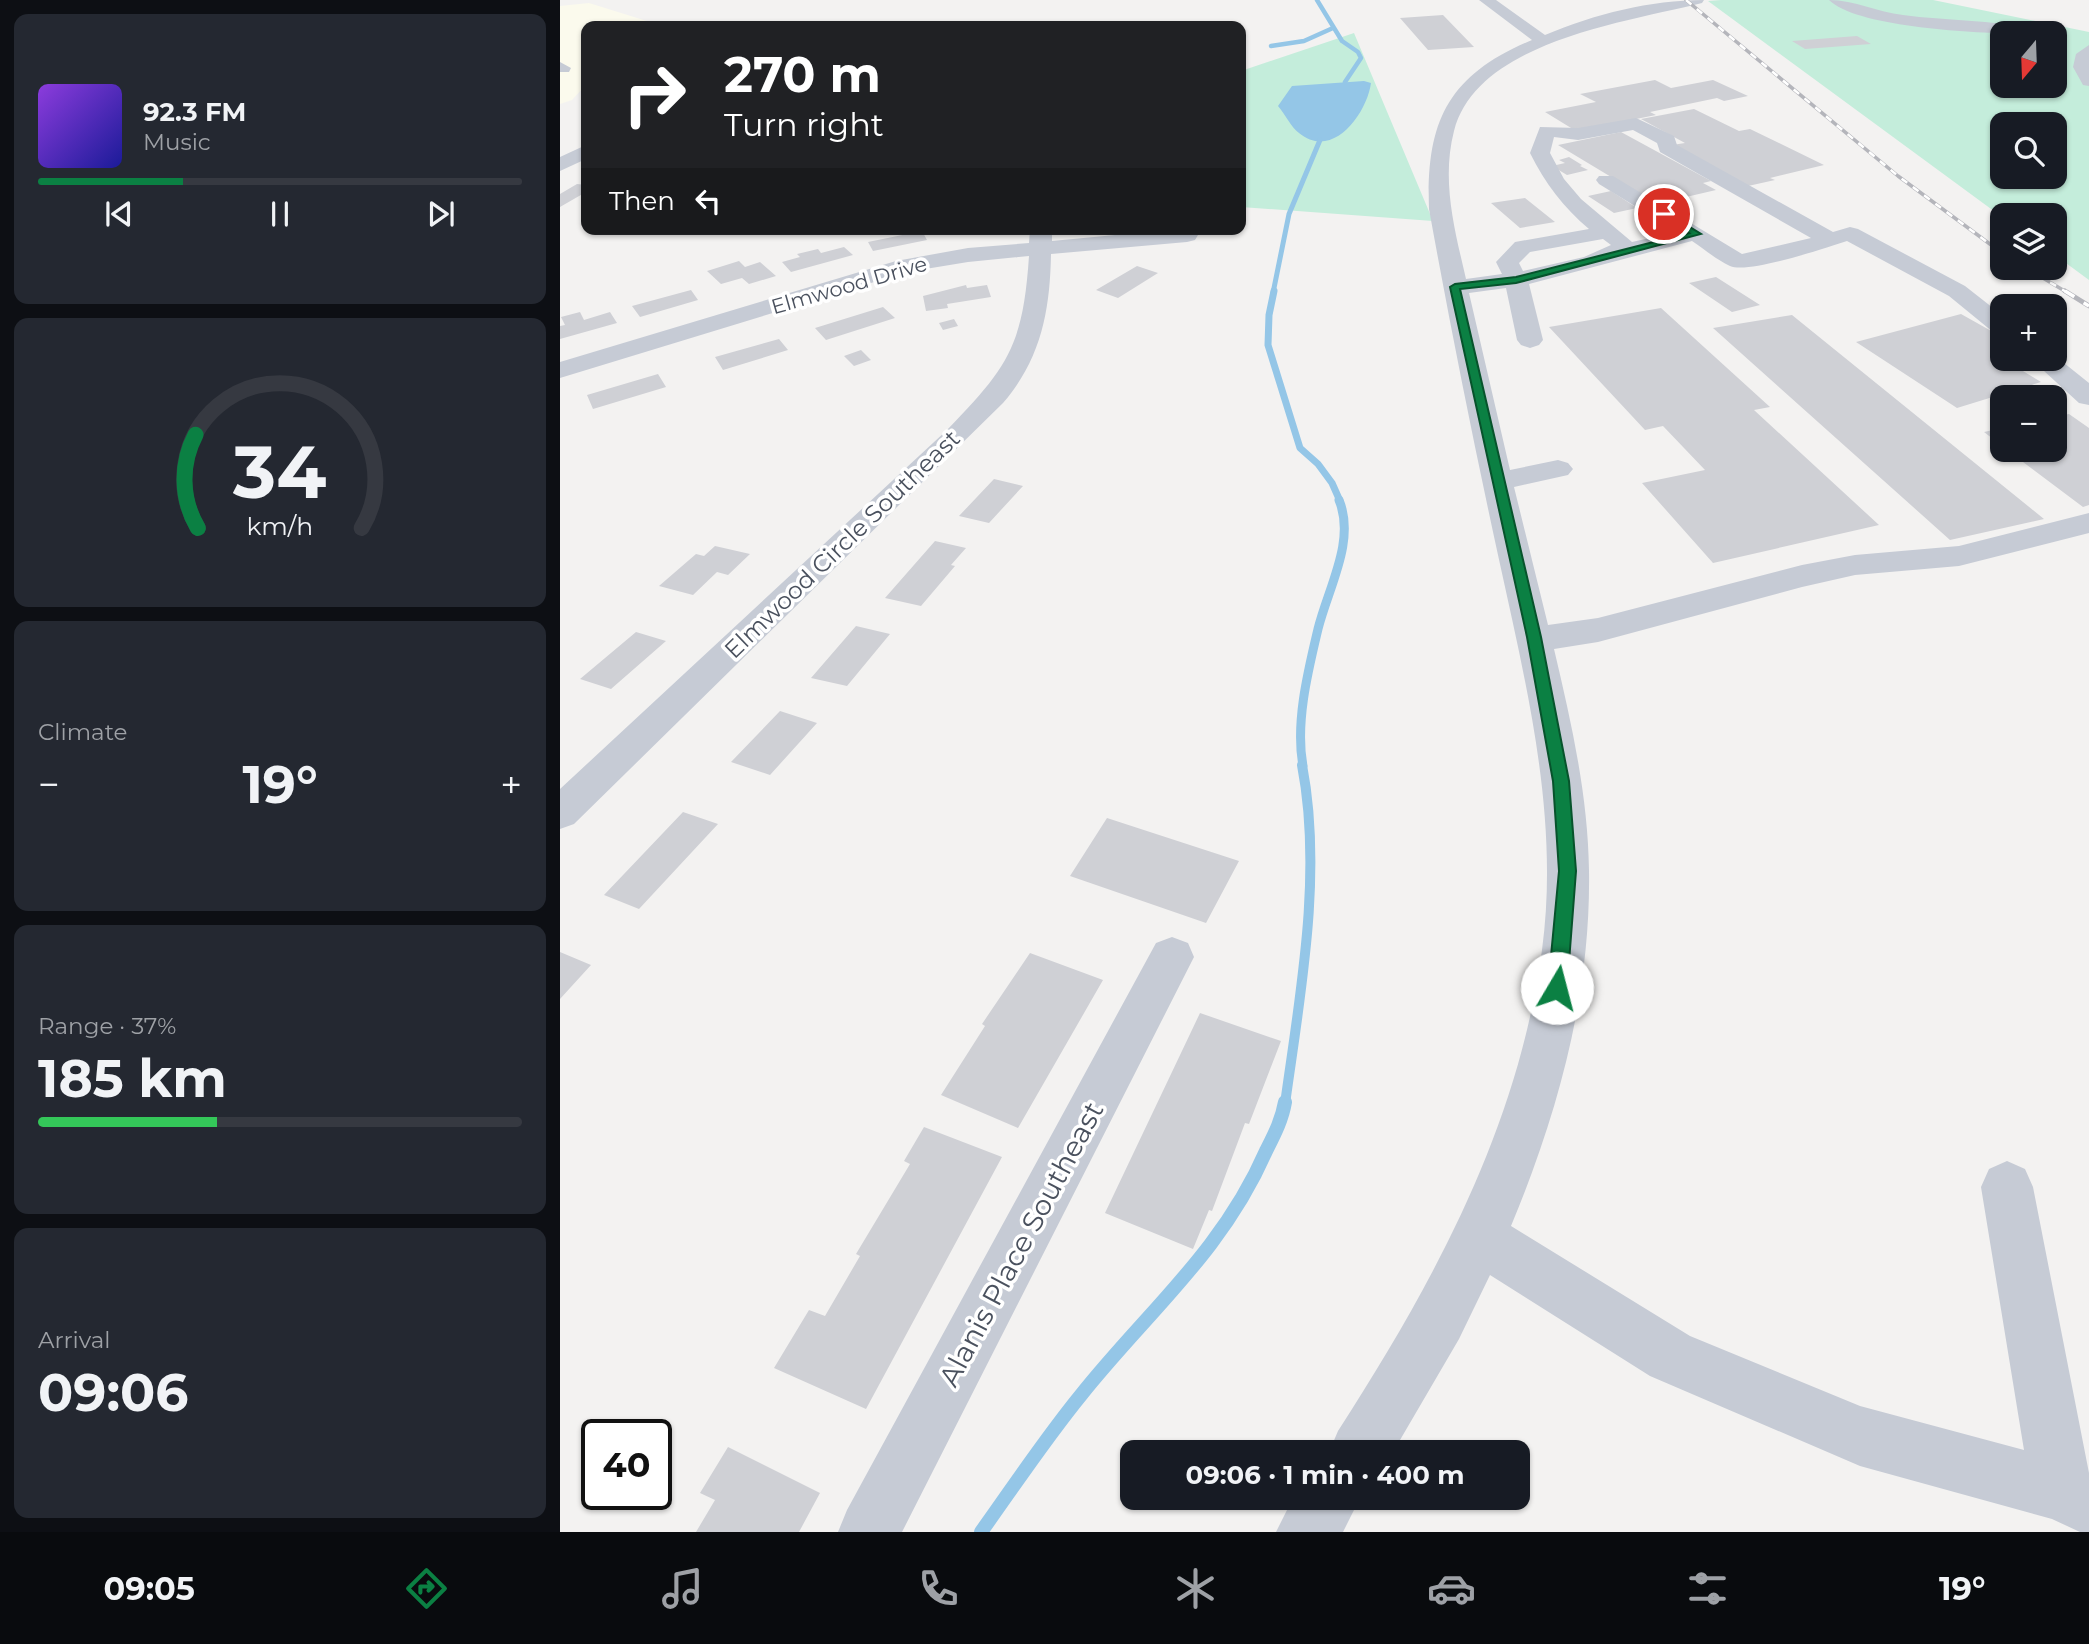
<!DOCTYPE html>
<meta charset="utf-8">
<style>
:root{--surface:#171b24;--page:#242831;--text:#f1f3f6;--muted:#9ea1a6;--line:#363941;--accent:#0b8043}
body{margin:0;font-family:Montserrat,sans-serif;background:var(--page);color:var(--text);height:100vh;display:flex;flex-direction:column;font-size:26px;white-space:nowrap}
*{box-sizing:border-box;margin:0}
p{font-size:23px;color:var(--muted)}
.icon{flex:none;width:38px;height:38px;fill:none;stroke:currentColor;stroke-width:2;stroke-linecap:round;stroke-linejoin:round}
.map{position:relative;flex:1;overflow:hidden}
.side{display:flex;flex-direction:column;gap:14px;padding:14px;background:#0d0f14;width:560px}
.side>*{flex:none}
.guide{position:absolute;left:21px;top:21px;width:665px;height:214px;border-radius:14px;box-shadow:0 2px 5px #0004;background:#202124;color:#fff;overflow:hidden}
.needle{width:46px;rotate:199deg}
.fabs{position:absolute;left:1430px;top:21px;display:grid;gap:14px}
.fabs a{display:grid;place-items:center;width:77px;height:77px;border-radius:14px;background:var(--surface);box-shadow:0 2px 5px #0004;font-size:35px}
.speed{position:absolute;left:21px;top:1419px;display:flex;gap:14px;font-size:35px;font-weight:700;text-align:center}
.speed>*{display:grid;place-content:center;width:91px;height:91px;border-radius:50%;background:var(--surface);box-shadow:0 2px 5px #0004;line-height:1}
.speed .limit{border:4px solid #111;border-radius:10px;background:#fff;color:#111}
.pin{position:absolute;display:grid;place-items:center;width:60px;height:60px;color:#fff;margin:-30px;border:4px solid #fff;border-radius:50%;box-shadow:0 2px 7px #0007}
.me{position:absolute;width:77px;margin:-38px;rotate:8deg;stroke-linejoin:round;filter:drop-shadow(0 0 5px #0008)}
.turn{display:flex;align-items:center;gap:24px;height:147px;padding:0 28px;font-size:32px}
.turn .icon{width:91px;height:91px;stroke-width:2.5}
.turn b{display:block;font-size:49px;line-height:60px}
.then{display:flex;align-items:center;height:66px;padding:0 28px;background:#0003;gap:14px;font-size:26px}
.big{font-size:52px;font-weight:700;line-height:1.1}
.side .widget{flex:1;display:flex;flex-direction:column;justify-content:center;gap:10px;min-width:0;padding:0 24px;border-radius:14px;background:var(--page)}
.side .dial{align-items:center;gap:0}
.dial svg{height:182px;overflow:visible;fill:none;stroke:var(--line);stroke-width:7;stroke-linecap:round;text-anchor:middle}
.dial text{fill:var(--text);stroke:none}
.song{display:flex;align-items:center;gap:21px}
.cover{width:84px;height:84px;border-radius:10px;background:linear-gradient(135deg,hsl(270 70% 55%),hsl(240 70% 35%))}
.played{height:7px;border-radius:4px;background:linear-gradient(90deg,var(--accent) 30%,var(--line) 30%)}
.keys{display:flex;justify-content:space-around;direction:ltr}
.heat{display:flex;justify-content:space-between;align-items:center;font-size:38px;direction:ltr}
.charge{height:10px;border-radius:5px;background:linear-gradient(90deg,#34c759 37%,var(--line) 0)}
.trip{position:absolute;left:560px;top:1440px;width:410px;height:70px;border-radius:14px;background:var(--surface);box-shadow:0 2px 5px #0004;font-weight:700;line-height:70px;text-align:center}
.tabs{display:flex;height:112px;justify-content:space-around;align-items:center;background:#090b0e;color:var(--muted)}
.tabs .icon{width:49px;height:49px}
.tabs .on{color:var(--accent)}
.tabs b{font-size:32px;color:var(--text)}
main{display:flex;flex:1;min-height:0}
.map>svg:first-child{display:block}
.commercial{fill:#fbfaed}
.green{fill:#c4eddb;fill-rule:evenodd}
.water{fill:#94c6e7}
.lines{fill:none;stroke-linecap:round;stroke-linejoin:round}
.stream-far5{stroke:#94c6e7;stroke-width:4.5}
.stream-far4{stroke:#94c6e7;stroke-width:5}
.stream-far3{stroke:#94c6e7;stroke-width:7}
.stream-far2{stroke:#94c6e7;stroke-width:9}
.stream-far1{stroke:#94c6e7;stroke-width:10}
.stream{stroke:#94c6e7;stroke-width:14}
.building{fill:#cfd0d5}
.minor{fill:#c6cbd5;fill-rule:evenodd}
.rail-far1-casing{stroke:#b4b5bb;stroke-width:3.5}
.rail-casing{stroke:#b4b5bb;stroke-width:5}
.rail-far1{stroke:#fff;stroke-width:2.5;stroke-dasharray:7;stroke-linecap:butt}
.rail{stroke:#fff;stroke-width:3.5;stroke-dasharray:11;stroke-linecap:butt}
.route{fill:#0b8043;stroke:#07532c;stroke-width:2}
.labels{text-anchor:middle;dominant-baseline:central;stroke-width:7;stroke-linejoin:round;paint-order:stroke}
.far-street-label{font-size:21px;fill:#4a515e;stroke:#fff}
.street-label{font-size:24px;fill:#4a515e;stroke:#fff}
.near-street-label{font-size:28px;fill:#4a515e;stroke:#fff}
</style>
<main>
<section class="side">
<div class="widget">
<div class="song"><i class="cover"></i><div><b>92.3 FM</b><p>Music</p></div></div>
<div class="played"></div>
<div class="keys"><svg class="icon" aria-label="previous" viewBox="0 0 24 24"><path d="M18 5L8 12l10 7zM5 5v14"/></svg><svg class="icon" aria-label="pause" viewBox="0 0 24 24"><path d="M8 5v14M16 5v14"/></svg><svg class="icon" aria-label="next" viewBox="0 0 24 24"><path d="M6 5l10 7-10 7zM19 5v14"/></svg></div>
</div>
<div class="widget dial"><svg viewBox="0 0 100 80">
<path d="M14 69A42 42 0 1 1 86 69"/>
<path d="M14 69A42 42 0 0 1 13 28" stroke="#0b8043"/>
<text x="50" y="56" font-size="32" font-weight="700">34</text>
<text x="50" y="72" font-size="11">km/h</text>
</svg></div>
<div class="widget"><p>Climate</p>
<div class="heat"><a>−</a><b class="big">19°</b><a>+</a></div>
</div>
<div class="widget"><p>Range · 37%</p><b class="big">185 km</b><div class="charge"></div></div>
<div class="widget"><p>Arrival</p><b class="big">09:06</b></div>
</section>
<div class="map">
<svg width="1529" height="1532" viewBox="0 0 1529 1532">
<rect width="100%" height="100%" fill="#f3f2f1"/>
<path class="commercial" d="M 29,3 L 90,22 L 86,26 L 26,26 L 26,85 L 12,100 L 0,104 L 0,6 Z"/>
<path class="green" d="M 1161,0 L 1373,0 L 1529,32 L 1529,280 L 1495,255 L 1494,215 L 1442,217 L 1148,1 ZM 1442,33 L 1494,33 L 1494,86 L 1442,86 ZM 1442,124 L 1494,124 L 1494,177 L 1442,177 Z
M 794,33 L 873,221 L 681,207 L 681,71 Z"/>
<path class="water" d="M 804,81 L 811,83 C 807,113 773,161 739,133 C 731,127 725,114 718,106 L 732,86 Z"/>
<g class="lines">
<path class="stream-far5" d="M 757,0 L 782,41 L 798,52 L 801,58 L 785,82
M 711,46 L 744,41 L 773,28"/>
<path class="stream-far4" d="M 713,293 L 729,214 L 760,140"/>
<path class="stream-far3" d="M 714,291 L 709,315 L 708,345 L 740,448 L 758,464 L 772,483 L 780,501"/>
<path class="stream-far2" d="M 743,766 C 735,723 748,671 758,629 C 768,588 796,541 779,500"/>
<path class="stream-far1" d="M 725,1104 C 740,995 763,874 742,765"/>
<path class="stream" d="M 421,1532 C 454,1486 485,1439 521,1395 C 587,1312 662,1252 706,1151 C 714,1135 722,1120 725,1102"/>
</g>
<path class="building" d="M 883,15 L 914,47 L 868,50 L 840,18 Z
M 1297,36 L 1311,44 L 1245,49 L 1232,41 Z
M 1095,80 L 1111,88 L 1153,80 L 1188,96 L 1164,101 L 1157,98 L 1090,112 L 1096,115 L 1016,131 L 985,112 L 1036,102 L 1020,94 Z
M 1134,109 L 1179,131 L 1190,129 L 1264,165 L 1210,178 L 1215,180 L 1188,186 L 1112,145 L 1125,143 L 1081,119 Z
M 1061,132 L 1151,181 L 1143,183 L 1156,190 L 1096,204 L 998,145 Z
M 1009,157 L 1022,165 L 1020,166 L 1028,170 L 1007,175 L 992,166 L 1005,163 L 999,160 Z
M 17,184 L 26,185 L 26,192 L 0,207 L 0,194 Z
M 1051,191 L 1077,208 L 1054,213 L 1028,196 Z
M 965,198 L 995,222 L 960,228 L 931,203 Z
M 390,229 L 431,229 L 431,231 L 390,235 Z
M 362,231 L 367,240 L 313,251 L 308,242 Z
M 284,247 L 293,255 L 231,272 L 222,262 L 240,257 L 237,254 L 258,249 L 261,253 Z
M 179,261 L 185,267 L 200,262 L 216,276 L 189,284 L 182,278 L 161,284 L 147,271 Z
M 577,266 L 598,273 L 558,298 L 536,290 Z
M 1156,277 L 1200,305 L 1172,312 L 1129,283 Z
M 406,285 L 407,288 L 427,285 L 431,297 L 387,304 L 388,308 L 366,311 L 363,296 Z
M 131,290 L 138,300 L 80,317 L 72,306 Z
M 323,307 L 335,318 L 266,340 L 255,328 Z
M 1101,308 L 1210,407 L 1194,410 L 1319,525 L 1153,563 L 1082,483 L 1145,470 L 1103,426 L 1085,430 L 989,327 Z
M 20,312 L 24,320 L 50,312 L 57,323 L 0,339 L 0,326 L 5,325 L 1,317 Z
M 1401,314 L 1442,337 L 1442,352 L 1435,354 L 1481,382 L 1397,408 L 1296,342 Z
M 1232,315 L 1484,519 L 1390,540 L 1153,328 Z
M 394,319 L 398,326 L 383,330 L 379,323 Z
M 219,339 L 228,350 L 163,370 L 155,357 Z
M 301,350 L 311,360 L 294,366 L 284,356 Z
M 98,374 L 106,387 L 33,409 L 27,395 Z
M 1509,414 L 1529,428 L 1529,505 L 1523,507 L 1447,450 L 1494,450 L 1494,417 Z
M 1442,428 L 1442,446 L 1424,432 Z
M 434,479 L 463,486 L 429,523 L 399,516 Z
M 375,541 L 406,548 L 391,565 L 395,566 L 361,606 L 325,598 Z
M 155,546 L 190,554 L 168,575 L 157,572 L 133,595 L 99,586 L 136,554 L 144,556 Z
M 296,626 L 330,634 L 287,686 L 251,678 Z
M 76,632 L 106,641 L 51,689 L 20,679 Z
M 220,711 L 257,723 L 210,775 L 171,762 Z
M 123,812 L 158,824 L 79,909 L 44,895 Z
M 547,818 L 679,861 L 646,923 L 510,876 Z
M 0,952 L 31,965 L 0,999 Z
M 470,953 L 543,980 L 458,1128 L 381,1095 L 425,1026 L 422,1024 Z
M 640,1013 L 721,1041 L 689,1124 L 685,1123 L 652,1211 L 649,1210 L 633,1249 L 545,1213 Z
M 364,1127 L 442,1157 L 306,1409 L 214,1368 L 249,1310 L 265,1316 L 300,1256 L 296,1254 L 350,1164 L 344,1161 Z
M 168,1447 L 260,1493 L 239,1532 L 136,1532 L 155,1500 L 140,1493 Z"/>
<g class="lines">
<path class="minor" d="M 919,0 L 936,0 L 985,35 C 1035,14 1090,0 1144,0 L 1142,3 C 1067,22 917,41 894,131 C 881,181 895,231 906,279 L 942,274 L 936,262 L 955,242 L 1029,229 C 1003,207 985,183 970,153 L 980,127 L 1018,128 L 1076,118 L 1114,136 L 1117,145 L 1273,232 L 1290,227 L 1298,229 L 1405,286 L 1442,315 L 1442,334 L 1433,332 L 1389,296 L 1287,241 C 1265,248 1189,274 1170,266 C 1157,260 1144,249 1132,241 L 969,284 L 983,340 L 979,345 L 970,348 L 961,345 L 957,340 L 946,288 L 909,293 L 950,470 L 998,460 L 1008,463 L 1013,469 L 1008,475 L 954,487 L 988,625 L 1038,618 L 1242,565 L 1295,555 L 1399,546 L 1529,513 L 1529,533 L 1399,566 L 1295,575 L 1242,587 L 1038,642 L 994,649 C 1011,721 1028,795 1029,870 C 1031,994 998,1113 951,1226 L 1130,1336 L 1300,1406 L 1464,1450 L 1421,1187 L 1429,1169 L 1447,1161 L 1465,1169 L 1473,1187 L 1529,1473 L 1529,1532 L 1520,1532 L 1492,1519 L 1300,1466 L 1090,1376 L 930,1275 L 899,1339 L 833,1452 L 769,1452 L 778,1431 C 874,1282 958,1128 982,950 C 1000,817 966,684 938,555 C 913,440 890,325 869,209 C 866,121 888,75 972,40 ZM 1073,130 L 1097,143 L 1100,152 L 1251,238 L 1182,254 L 1053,176 L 1039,176 L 1036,180 L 1039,184 L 1117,232 L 1072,242 L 1021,199 L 1004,179 L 990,153 L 994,137 L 1018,140 ZM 1043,239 L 1051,245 L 1024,257 L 963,271 L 959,263 L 970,252 Z
M 1269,0 C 1295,0 1317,12 1343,15 C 1386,21 1431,19 1474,30 L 1476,33 C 1435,35 1298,29 1269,0 Z
M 1529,45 L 1529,86 L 1523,85 L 1513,67 L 1516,54 Z
M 0,62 L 11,68 L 9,72 L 0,72 Z
M 26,145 L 26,159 L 0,171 L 0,157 Z
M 470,229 L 492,229 L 492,241 L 618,229 L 635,230 L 638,235 L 635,240 L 627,242 L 491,254 C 490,311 481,359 443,403 L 14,824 L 0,829 L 0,789 L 387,430 C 448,367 463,346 469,256 L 408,262 L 347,272 L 0,378 L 0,362 L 336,261 L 408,248 L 469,243 Z
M 1494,355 L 1529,383 L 1529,405 L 1519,403 L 1471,359 L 1494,359 Z
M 612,937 L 628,943 L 634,957 L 342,1532 L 278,1532 L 287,1510 L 596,943 Z
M 733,1498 L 800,1498 L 783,1532 L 716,1532 Z"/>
<g class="rail-far1-casing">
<path id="rail-far1" d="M 1126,0 L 1338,176 L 1442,253
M 1466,268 L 1508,293"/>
</g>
<g class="rail-casing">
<path id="rail" d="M 1505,291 L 1529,306"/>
</g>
<use href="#rail-far1" class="rail-far1"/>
<use href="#rail" class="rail"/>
</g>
<path class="route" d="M 1101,213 L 1107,213 L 1141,234 L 956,283 L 900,289 L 981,637 L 1009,781 L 1016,871 L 1007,988 L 1004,994 L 997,997 L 991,994 L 988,988 L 999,871 L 993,781 L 967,637 L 890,287 L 895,284 L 956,277 L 1129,233 L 1101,216 Z"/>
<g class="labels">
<g class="far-street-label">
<text transform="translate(289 285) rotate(-16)">Elmwood Drive</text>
</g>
<g class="street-label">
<text transform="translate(282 544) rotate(-44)">Elmwood Circle Southeast</text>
</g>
<g class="near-street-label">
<text transform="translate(461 1244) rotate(-62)">Alanis Place Southeast</text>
</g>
</g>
</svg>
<div class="fabs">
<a><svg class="needle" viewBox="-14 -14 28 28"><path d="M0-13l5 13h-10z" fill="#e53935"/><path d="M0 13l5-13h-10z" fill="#9ea1a6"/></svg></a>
<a><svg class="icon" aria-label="search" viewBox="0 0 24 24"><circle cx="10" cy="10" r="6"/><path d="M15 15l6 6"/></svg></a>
<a><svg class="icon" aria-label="layers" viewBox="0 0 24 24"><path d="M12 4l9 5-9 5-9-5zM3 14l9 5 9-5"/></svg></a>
<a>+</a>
<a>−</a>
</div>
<div class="speed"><div class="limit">40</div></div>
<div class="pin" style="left:1104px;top:214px;background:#d93025"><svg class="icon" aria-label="arrive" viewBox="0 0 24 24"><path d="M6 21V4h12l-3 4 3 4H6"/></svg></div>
<svg class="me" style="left:997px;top:988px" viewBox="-20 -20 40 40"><circle r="19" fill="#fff"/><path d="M0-13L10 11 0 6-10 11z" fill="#0b8043"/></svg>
<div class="trip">09:06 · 1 min · 400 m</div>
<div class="guide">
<div class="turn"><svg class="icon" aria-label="right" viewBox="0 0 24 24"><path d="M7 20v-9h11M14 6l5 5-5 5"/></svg><div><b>270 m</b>Turn right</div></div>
<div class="then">Then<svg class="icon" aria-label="left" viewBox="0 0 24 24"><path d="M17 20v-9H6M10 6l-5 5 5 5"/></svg></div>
</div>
</div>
</main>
<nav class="tabs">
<b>09:05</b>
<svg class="icon on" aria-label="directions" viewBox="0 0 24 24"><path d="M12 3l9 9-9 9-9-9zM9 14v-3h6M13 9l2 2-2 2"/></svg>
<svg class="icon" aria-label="music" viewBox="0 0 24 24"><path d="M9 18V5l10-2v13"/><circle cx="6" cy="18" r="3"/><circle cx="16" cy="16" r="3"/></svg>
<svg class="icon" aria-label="phone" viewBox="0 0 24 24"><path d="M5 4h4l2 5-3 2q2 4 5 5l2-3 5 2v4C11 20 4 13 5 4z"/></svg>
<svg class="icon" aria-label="climate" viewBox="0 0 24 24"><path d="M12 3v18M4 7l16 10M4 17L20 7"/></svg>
<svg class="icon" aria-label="car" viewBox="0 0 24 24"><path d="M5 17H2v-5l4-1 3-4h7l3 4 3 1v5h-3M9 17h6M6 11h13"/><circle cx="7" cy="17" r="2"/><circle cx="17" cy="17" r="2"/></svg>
<svg class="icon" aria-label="filters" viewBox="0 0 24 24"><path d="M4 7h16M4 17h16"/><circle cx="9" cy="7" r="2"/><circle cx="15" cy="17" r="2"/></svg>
<b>19°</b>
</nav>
